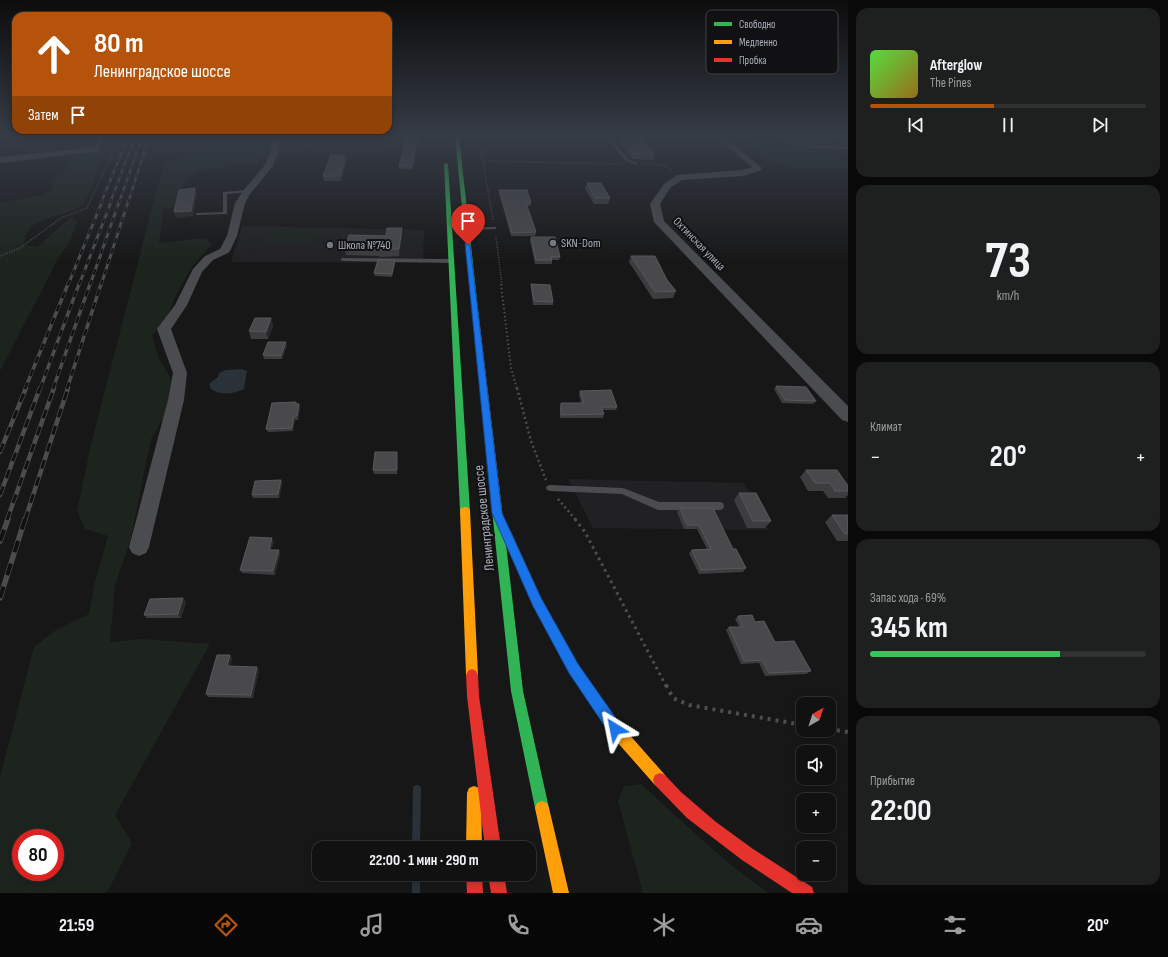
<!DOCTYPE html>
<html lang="ru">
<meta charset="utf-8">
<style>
:root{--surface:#111;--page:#1e1f1f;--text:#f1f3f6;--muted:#9c9d9f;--line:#303131;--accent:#b45309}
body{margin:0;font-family:"Sofia Sans Condensed",sans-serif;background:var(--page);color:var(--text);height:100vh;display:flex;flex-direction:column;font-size:15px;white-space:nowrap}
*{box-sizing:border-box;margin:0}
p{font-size:13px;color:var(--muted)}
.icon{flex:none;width:22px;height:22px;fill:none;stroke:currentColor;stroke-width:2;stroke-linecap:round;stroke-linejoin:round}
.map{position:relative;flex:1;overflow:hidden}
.side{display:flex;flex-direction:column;gap:8px;padding:8px;background:#090909;width:320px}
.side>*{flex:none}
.guide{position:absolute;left:12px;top:12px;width:380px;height:122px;border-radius:12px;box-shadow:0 2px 10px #0003,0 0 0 1px var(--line);background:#b45309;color:#fff;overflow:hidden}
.needle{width:26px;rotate:39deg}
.buttons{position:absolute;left:796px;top:697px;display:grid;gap:8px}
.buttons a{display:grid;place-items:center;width:40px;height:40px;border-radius:8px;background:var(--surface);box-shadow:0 2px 10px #0003,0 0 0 1px var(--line);font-size:20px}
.speed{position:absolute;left:12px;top:829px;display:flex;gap:8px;font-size:20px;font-weight:700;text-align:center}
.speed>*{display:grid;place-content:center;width:52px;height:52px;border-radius:50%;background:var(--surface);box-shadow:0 2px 10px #0003,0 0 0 1px var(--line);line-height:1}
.speed .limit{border:6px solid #d22;background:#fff;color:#111}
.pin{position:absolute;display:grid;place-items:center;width:34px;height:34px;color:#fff;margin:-41px -17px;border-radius:50% 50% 50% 0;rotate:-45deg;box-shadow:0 0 4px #0007}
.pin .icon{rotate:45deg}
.me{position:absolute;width:44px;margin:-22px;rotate:325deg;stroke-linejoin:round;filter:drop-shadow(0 0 3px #0008)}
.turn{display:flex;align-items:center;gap:14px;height:84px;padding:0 16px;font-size:18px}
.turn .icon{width:52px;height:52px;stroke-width:2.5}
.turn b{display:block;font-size:28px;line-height:34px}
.then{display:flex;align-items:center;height:38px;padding:0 16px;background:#0003;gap:8px;font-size:15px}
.big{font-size:30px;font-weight:700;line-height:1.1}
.side .tile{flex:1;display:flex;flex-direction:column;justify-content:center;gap:6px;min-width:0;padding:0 14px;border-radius:12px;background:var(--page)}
.side .dial{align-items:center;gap:0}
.dial b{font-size:52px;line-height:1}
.song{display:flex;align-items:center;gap:12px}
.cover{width:48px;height:48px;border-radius:6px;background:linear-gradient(135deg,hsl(110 70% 55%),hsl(40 70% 35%))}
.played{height:4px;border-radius:2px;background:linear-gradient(90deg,var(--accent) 45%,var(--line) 45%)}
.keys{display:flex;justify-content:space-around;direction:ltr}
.heat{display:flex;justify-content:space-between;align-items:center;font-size:22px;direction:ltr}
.charge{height:6px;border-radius:3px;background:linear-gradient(90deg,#34c759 69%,var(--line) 0)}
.trip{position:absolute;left:312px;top:841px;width:224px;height:40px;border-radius:12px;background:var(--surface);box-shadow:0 2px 10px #0003,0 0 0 1px var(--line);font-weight:700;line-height:40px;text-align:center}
.tab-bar{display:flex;height:64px;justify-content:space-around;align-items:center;background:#070707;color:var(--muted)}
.tab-bar .icon{width:28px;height:28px}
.tab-bar .on{color:var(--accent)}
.tab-bar b{font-size:18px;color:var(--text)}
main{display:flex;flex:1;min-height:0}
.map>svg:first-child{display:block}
.built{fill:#212123}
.green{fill:#1d241e;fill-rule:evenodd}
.water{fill:#2a3239}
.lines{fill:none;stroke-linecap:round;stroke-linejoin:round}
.stream{stroke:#2a3239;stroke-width:8}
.path-far4{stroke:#4d4e52;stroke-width:1.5;stroke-dasharray:1 1.5;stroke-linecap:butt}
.path-far3{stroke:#4d4e52;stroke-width:2;stroke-dasharray:1.5 2.5;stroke-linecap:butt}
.path-far2{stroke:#4d4e52;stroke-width:2.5;stroke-dasharray:2 3;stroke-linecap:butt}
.path-far1{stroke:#4d4e52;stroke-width:3;stroke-dasharray:2.5 4;stroke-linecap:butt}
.path{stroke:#4d4e52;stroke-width:4;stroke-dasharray:3 5;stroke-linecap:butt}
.lane{fill:#4b4c50;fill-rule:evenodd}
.street{fill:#4b4c50;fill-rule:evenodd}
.fast{fill:#30b455;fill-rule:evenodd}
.slow{fill:#ff9f0a;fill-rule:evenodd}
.jam{fill:#e5322d;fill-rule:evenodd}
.rail-far4-casing{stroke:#4b4c4f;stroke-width:2.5}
.rail-far3-casing{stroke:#4b4c4f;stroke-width:3}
.rail-far2-casing{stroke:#4b4c4f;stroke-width:3.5}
.rail-far1-casing{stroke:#4b4c4f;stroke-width:4.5}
.rail-casing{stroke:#4b4c4f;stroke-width:5.5}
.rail-far4{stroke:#111113;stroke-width:1.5;stroke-dasharray:4.5;stroke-linecap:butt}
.rail-far3{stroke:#111113;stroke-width:2;stroke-dasharray:5.5;stroke-linecap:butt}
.rail-far2{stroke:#111113;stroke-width:2.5;stroke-dasharray:7;stroke-linecap:butt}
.rail-far1{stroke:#111113;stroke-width:3;stroke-dasharray:9;stroke-linecap:butt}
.rail{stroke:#111113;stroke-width:4;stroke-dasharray:12;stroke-linecap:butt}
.wall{fill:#3d3d3f}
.shaded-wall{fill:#29292a}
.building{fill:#49494c;stroke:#58595d}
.route{fill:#1a73e8;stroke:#114b97}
.poi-dot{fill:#757880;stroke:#111113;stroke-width:1.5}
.labels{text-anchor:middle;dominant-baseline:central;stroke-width:4;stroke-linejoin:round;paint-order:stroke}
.far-poi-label{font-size:12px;fill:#a8adb8;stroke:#111113;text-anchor:start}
.far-street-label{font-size:12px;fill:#a8adb8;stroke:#111113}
.street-label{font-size:14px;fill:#a8adb8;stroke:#111113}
.key{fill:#111113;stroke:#3e4045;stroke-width:1}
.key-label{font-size:11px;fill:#a8adb8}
</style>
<main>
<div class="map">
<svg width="848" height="893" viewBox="0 0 848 893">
<rect width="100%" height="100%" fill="#171717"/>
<path class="built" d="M 242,226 L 424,230 L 423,263 L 231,262 Z
M 568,479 L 744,483 L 768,530 L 593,528 Z"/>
<path class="green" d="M 176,137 L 269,137 L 270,138 L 265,157 L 256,164 L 233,164 L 221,169 L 199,171 L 188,179 L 182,189 L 177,207 L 164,209 L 159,243 L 206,238 L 211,245 L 192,267 L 177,293 L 167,317 L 152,336 L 159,358 L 171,379 L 169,408 L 151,439 L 130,542 L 115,585 L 110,642 L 142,639 L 210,644 L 115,815 L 132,843 L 109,889 L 104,893 L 0,893 L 0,777 L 34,647 L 56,630 L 89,614 L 94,586 L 108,536 L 85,529 L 77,511 L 91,444 L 164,162 C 180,160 188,159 200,149 L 195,142 L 176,141 L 173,139 ZM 21,838 L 55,838 L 55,872 L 21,872 Z
M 301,137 L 326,137 L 316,146 L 301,146 L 303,141 L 295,139 Z
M 744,137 L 773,137 L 788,145 L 800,148 L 824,149 L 848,165 L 848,170 C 807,170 771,174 744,137 Z
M 105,150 C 101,160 89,199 83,204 C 68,218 41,214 28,231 C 25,234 25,241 24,245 L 37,247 L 72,216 L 77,222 L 70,242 L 59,257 L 0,371 L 0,203 L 44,195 L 52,189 L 53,185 L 50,181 C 53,175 58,176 63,172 C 67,169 67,162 71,158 C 80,150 95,151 105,150 Z
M 273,229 L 317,229 L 312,243 L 267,243 Z
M 641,784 C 682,821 723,862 769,893 L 643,893 L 618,801 L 624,786 Z"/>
<path class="water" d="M 242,369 L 247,371 L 244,389 C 234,394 220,396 211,389 L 209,384 L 218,377 L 219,373 L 225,370 Z"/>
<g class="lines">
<path class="stream" d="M 416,848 L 417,789
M 416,874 L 416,893"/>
<path class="path-far4" d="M 286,137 L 301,141 L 299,145
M 479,137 L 493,220
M 287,141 L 299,137
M 111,143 L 115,137
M 483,161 L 619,164
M 644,164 L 663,165 L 671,170
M 496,237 L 502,285
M 0,256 L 20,248 L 61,218 L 87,208 L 113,151 L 113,142"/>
<path class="path-far3" d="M 501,284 L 511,368 L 517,389"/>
<path class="path-far2" d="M 517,388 L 531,441 L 546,480
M 558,499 L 576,520"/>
<path class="path-far1" d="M 575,519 L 585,532 L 666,686"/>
<path class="path" d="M 666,685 L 673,698 L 689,705 L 803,725
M 829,729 L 848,732"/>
<path class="lane" d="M 99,137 L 103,137 L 98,149 L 95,150 Z
M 606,137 L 610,137 L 628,159 L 637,163 L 637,165 L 626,161 Z
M 778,137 L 782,137 L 788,141 L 796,144 L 848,147 L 848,149 C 827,148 794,151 778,137 Z
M 833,137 L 842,137 L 848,141 L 848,144 L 840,139 Z
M 248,190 L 250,191 L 250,192 L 227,194 L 227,214 L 197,215 L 195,214 L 197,213 L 223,212 L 223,192 Z
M 494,227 L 496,227 L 496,229 L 466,230 L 464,229 L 466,228 Z
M 341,258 L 450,259 L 453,261 L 450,263 L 343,261 L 341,260 Z
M 550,485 L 623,488 L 659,502 L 720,502 L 723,503 L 724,506 L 723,509 L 720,510 L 658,510 L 622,494 L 550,491 L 547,490 L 546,488 L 547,486 Z"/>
<path class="street" d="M 272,137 L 280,137 L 278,153 L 273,166 L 250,194 L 245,203 L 237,236 L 230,251 L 228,253 L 213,260 L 202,272 L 187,305 L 171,329 L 187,373 L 184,400 L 149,547 L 146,553 L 139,556 L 132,553 L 129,547 L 168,400 L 173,373 L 157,329 L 175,305 L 193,269 L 205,256 L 220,249 L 227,236 L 235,203 L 243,191 L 265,165 L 270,153 Z
M 716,137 L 724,137 L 762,168 L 761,170 L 743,176 L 682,180 L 670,188 L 660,204 L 664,221 L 848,406 L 848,422 L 842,420 L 654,222 L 650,204 L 664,184 L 677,175 L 742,170 L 752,167 Z
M 96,147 L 100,149 L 99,151 L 0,163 L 0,157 Z"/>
<path class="fast" d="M 455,137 L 459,137 L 479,318 L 476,320 L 473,318 Z
M 446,163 L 448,164 L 470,511 L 469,514 L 465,515 L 461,514 L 460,511 L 444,164 Z
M 497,506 L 501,507 L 502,510 L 523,691 L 549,808 L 547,813 L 542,815 L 537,813 L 535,808 L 511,691 L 492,510 L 493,507 Z"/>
<path class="slow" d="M 476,316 L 479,318 L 502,510 L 501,513 L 497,514 L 493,513 L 492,510 L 473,318 Z
M 465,507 L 469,508 L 470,511 L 478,675 L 476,679 L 472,681 L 468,679 L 466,675 L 460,511 L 461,508 Z
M 506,529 L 510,530 L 541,598 L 578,665 L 620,724 L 665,775 L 667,780 L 665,785 L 660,787 L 655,785 L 610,734 L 570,673 L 533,606 L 501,533 L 502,530 Z
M 474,786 L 479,788 L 481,793 L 482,848 L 466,848 L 467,793 L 469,788 Z
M 542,801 L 547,803 L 549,808 L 569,893 L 553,893 L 535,808 L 537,803 Z"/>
<path class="jam" d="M 472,669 L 476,671 L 478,675 L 479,696 L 501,848 L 485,848 L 467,696 L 466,675 L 468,671 Z
M 660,773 L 665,775 L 681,792 L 716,822 L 753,849 L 812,887 L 814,893 L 792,893 L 742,860 L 687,818 L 655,785 L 653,780 L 655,775 Z
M 466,874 L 482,874 L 483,893 L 467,893 Z
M 488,874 L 504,874 L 507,893 L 491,893 Z"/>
<g class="rail-far4-casing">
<path id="rail-far4" d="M 101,203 L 128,137
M 110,203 L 135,137
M 119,203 L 142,137
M 128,203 L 149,137"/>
</g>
<g class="rail-far3-casing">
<path id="rail-far3" d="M 68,285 L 102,202
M 79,285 L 111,202
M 90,285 L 119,202
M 101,285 L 128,202"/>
</g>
<g class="rail-far2-casing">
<path id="rail-far2" d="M 25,389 L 68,284
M 40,389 L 79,284
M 53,389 L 90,284
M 67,389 L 101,284"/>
</g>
<g class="rail-far1-casing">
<path id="rail-far1" d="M 0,452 L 26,388
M 0,495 L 40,388
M 7,520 L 54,388
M 25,520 L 68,388"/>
</g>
<g class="rail-casing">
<path id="rail" d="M 0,541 L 8,519
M 0,598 L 25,519"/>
</g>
<use href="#rail-far4" class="rail-far4"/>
<use href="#rail-far3" class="rail-far3"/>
<use href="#rail-far2" class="rail-far2"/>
<use href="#rail-far1" class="rail-far1"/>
<use href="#rail" class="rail"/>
</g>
<path class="wall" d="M 407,137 L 419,137 L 412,169 L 399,169 L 399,166 Z
M 785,137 L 829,137 L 831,138 L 828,144 L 796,143 L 790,140 Z
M 622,138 L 654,154 L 653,160 L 633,159 L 620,144 Z
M 344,159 L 346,164 L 341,181 L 324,181 L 323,176 Z
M 587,183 L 610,198 L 608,204 L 594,204 L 585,189 Z
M 499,190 L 531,203 L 530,206 L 527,206 L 536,232 L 535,236 L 511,236 L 499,193 Z
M 402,235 L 399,256 L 380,257 L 379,256 L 346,255 L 345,248 L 386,236 Z
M 531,237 L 560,257 L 559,260 L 552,260 L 552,264 L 535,264 L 530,240 Z
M 631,256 L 667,280 L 676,291 L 673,298 L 653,299 L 629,262 Z
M 395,260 L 395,263 L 392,277 L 375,276 L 374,273 Z
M 531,284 L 553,302 L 553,305 L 533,305 L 531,288 Z
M 271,318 L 273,326 L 268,339 L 251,339 L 249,331 Z
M 287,346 L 282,359 L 264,359 L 263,355 Z
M 776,386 L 816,401 L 813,404 L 782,403 L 774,389 Z
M 580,391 L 617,407 L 616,410 L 603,410 L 604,414 L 603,418 L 560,418 L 560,407 L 561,403 L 581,403 L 579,394 Z
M 296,402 L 297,404 L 299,404 L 300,408 L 298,420 L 295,420 L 293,431 L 268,432 L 266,429 Z
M 397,452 L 397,474 L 374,474 L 373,470 Z
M 806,470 L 848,486 L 848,495 L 845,498 L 828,498 L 823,491 L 808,491 L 800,477 Z
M 281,480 L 282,484 L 279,498 L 253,498 L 252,495 Z
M 739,493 L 771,521 L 765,528 L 747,528 L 734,500 Z
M 680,508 L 733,549 L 746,568 L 743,572 L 699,574 L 689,553 L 692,550 L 707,549 L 697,529 L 684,529 L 677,512 Z
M 832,515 L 848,515 L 848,541 L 837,541 L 825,522 Z
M 274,542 L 271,550 L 279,550 L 280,554 L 275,575 L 242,573 L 240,570 Z
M 186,602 L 181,618 L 147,618 L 144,615 Z
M 738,616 L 755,622 L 775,642 L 811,671 L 806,674 L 765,676 L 759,663 L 741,664 L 726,630 L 729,627 L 739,627 L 735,619 Z
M 230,655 L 232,658 L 230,666 L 259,670 L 253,698 L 208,697 L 206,694 Z"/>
<path class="shaded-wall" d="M 418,137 L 419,137 L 412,169 L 412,166 Z
M 345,159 L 346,164 L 341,181 L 340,176 Z
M 195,188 L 197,194 L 193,216 L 176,218 L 174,212 Z
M 402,228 L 402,235 L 399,256 L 399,249 Z
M 395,260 L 395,263 L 392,277 L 392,274 Z
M 271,318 L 273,326 L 268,339 L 266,332 Z
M 286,342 L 287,346 L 282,359 L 281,356 Z
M 299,404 L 300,408 L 298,420 L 297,416 Z
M 294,416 L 295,420 L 293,431 L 292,428 Z
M 281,480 L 282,484 L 279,498 L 278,494 Z
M 272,538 L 274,542 L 270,553 L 269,550 Z
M 279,550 L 280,554 L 275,575 L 273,571 Z
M 183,598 L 186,602 L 181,618 L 178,614 Z
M 230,655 L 232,658 L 229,669 L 227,666 Z
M 257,667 L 259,670 L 253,698 L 251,695 Z"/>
<path class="building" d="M 407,137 L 418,137 L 412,166 L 399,166 Z
M 798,137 L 829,137 L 831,138 L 799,137 Z
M 622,138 L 640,138 L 654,154 L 634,154 Z
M 331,155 L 344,155 L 342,159 L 345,159 L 340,176 L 323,176 Z
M 587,183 L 601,183 L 610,198 L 595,198 Z
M 195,188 L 191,211 L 174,212 L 179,190 Z
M 499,190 L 527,190 L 531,203 L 526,203 L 536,232 L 512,233 Z
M 387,228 L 402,228 L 399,249 L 379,250 L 379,249 L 345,248 L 349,235 L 386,236 Z
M 531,237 L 555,237 L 560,257 L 551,257 L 552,260 L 536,260 Z
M 631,256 L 655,256 L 667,280 L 676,291 L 655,292 Z
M 378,260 L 395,260 L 392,274 L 374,273 Z
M 531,284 L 550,285 L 553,302 L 534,301 Z
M 255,318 L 271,318 L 266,332 L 249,331 Z
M 268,342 L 286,342 L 281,356 L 263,355 Z
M 776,386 L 806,387 L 816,401 L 785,400 Z
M 611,390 L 617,407 L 601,407 L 604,414 L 561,415 L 561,403 L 584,403 L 580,391 Z
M 296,402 L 296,404 L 299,404 L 297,416 L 294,416 L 292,428 L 266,429 L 272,403 Z
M 375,452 L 397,452 L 397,470 L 373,470 Z
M 806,470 L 837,470 L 848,486 L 848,491 L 835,491 L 830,483 L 815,483 Z
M 281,480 L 278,494 L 252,495 L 255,481 Z
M 739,493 L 756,493 L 771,521 L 753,521 Z
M 680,508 L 713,508 L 733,549 L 736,549 L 746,568 L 701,570 L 692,550 L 711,549 L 699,525 L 687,525 Z
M 832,515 L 848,515 L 848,534 L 844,533 Z
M 250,537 L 272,538 L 269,550 L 279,550 L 273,571 L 240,570 Z
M 183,598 L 178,614 L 144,615 L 150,599 Z
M 752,615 L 755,622 L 764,621 L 775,642 L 794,641 L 811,671 L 769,673 L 762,660 L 744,661 L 729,627 L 743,627 L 738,616 Z
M 217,655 L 230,655 L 227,666 L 257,667 L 251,695 L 206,694 Z"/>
<linearGradient id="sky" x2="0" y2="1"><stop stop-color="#0d0d0d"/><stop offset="0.52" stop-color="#363c47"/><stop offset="1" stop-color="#363c47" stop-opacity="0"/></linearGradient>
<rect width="848" height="262" fill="url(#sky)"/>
<path class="route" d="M 465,243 L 470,245 L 502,513 L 541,598 L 578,664 L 620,724 L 622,729 L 620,734 L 615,736 L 610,734 L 569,673 L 533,606 L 492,513 Z"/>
<g class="poi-dot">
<circle cx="553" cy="243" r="4"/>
<circle cx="330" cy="245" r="4"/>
</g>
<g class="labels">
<g class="far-poi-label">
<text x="561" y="243">SKN-Dom</text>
<text x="338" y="245">Школа №740</text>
</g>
<g class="far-street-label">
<text transform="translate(699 244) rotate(46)">Охтинская улица</text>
</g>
<g class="street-label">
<text transform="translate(484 518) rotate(-96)">Ленинградское шоссе</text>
</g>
</g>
<rect x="706" y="10" width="132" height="64" rx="6" class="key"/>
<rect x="714" y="22" width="18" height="4" fill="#30b455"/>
<rect x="714" y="40" width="18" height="4" fill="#ff9f0a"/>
<rect x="714" y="58" width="18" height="4" fill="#e5322d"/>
<g class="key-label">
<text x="739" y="28">Свободно</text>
<text x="739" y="46">Медленно</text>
<text x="739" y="64">Пробка</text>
</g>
</svg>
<div class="buttons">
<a><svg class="needle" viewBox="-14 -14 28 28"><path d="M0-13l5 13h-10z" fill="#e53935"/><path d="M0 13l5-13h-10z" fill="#9c9d9f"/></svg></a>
<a><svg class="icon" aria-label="sound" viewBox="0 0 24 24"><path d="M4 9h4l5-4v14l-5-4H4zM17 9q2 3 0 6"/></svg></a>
<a>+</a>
<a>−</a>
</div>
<div class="speed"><div class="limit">80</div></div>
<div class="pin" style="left:468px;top:245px;background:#d93025"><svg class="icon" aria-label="arrive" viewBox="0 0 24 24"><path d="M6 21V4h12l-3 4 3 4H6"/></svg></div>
<svg class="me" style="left:615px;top:729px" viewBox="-20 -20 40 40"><path d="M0-17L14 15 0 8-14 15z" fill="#1a73e8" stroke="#fff" stroke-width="4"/></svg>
<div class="trip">22:00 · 1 мин · 290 m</div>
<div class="guide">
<div class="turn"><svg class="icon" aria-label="ahead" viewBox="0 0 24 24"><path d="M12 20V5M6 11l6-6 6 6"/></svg><div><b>80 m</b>Ленинградское шоссе</div></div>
<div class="then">Затем<svg class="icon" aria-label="arrive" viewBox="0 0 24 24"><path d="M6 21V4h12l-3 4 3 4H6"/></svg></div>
</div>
</div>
<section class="side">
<div class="tile">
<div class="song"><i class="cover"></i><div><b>Afterglow</b><p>The Pines</p></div></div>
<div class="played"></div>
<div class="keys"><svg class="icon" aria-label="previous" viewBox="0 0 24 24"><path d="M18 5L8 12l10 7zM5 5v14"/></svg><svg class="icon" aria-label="pause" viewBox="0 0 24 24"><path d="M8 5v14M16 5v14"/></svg><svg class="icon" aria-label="next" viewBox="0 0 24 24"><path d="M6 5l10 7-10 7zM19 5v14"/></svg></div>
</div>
<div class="tile dial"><b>73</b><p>km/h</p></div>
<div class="tile"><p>Климат</p>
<div class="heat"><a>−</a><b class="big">20°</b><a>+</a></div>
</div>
<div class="tile"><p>Запас хода · 69%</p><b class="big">345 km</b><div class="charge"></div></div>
<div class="tile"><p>Прибытие</p><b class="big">22:00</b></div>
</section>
</main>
<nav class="tab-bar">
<b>21:59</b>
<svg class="icon on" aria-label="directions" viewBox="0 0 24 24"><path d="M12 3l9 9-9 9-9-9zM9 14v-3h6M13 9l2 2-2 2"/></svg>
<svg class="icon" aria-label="music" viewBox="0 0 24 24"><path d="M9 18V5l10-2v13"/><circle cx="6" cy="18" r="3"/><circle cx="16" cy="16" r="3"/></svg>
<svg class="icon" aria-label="phone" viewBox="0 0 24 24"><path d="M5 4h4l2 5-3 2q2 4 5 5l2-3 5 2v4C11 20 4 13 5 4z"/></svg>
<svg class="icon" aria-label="climate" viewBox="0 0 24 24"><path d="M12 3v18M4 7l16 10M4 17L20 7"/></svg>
<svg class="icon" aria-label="car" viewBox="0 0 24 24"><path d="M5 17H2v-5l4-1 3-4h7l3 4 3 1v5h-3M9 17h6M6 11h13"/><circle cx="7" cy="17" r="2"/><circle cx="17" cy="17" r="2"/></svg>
<svg class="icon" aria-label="filters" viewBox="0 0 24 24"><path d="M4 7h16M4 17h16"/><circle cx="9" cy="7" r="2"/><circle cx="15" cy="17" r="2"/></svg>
<b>20°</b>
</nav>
